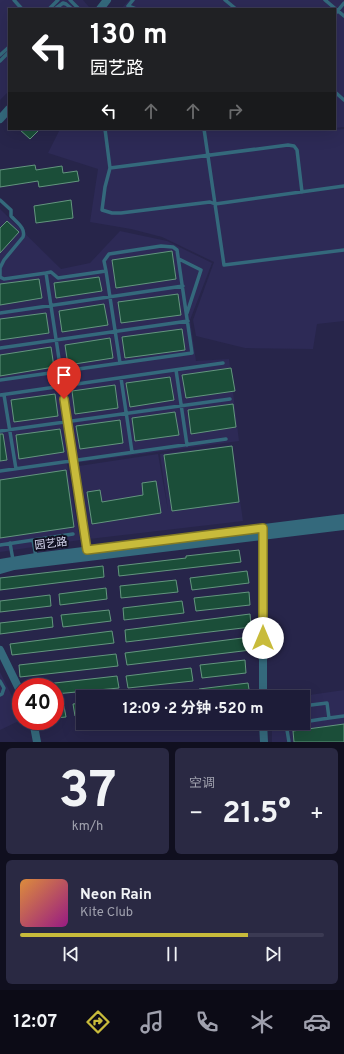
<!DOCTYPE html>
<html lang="zh">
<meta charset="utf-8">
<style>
:root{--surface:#1d1c38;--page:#2a2943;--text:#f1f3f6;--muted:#a0a1ae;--line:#3b3a53;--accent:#c8bb3b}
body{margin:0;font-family:Overpass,"Noto Sans SC",sans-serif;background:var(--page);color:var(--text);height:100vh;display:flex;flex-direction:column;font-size:15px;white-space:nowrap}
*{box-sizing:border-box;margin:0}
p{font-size:13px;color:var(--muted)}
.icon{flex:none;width:22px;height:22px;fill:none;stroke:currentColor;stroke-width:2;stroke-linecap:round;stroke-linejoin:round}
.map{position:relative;height:742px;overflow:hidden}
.sheet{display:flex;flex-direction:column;gap:6px;padding:6px;background:#100f1f;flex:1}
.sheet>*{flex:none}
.top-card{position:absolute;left:8px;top:8px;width:328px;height:122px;border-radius:0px;box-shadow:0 4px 16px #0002,0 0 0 1px var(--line);background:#202124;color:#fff;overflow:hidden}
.speed{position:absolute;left:12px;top:678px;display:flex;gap:8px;font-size:20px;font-weight:700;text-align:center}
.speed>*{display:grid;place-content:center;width:52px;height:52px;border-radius:50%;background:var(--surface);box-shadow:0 4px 16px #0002,0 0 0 1px var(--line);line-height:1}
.speed .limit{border:6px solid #d22;background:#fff;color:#111}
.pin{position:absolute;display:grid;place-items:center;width:34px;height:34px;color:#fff;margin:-41px -17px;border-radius:50% 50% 50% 0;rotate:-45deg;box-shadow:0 0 4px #0007}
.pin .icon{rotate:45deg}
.me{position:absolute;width:44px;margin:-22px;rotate:0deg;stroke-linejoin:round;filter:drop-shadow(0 0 3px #0008)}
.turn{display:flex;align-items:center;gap:14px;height:84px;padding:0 16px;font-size:18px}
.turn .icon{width:52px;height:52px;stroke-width:2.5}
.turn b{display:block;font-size:28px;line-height:34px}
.lanes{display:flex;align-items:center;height:38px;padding:0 16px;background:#0003;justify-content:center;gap:20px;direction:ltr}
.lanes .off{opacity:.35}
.big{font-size:30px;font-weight:700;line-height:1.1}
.sheet .tile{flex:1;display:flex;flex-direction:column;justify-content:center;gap:6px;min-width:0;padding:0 14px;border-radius:6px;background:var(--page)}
.sheet .dial{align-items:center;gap:0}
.dial b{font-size:52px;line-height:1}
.song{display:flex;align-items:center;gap:12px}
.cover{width:48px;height:48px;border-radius:6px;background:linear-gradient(135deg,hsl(30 70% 55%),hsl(310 70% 35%))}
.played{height:4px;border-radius:2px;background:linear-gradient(90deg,var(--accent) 75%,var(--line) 75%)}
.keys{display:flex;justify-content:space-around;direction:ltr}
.heat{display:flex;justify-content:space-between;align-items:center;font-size:22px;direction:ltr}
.sheet .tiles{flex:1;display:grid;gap:6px;grid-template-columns:1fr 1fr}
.tile:last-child{grid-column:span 2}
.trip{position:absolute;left:76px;top:690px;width:234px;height:40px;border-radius:0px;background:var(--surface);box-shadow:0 4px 16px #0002,0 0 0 1px var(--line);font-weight:700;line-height:40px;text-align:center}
.dock{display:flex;height:64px;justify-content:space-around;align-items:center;background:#0c0b16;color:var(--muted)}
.dock .icon{width:28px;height:28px}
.dock .on{color:var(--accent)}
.dock b{font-size:18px;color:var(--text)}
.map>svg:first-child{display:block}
.built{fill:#2d2a56}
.building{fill:#1b4e39;stroke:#63967e}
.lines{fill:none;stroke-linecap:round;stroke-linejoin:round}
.service{stroke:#34697c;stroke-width:3.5}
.tertiary{stroke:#34697c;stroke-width:8}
.route-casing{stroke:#827a26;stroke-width:10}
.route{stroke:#c8bb3b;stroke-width:7}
.labels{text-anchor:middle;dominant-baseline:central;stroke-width:4;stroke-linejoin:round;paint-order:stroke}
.street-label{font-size:11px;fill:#d5d6ee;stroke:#112}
</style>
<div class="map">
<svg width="344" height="742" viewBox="0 0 344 742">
<rect width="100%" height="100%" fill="#27254a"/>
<path class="built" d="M 0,0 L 83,0 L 89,7 L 87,9 L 9,9 L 9,91 L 0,100 Z
M 129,0 L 344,0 L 344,127 L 335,128 L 335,9 L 121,9 Z
M 60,129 L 304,129 L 319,131 L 344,129 L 344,321 L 317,324 L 313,349 L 245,348 L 196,336 L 193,320 L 214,262 L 162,237 L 131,229 L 90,222 L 98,169 L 48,153 Z
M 0,209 L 61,269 L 90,263 L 120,231 L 167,241 L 212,263 L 190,320 L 196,361 L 229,359 L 239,441 L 67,464 L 80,540 L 0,552 Z
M 232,445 L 243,521 L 89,539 L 79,466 L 158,454 L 168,510 L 160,454 Z
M 0,672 L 21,714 L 21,720 L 0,730 Z
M 344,690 L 344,742 L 272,742 L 272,723 L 303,723 L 303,697 L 296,697 Z"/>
<path class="building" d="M 19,129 L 40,129 L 30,139 Z
M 35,165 L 36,170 L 62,166 L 63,173 L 77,171 L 79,181 L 39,187 L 38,181 L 0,187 L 0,170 Z
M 71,200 L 73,218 L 36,223 L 34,206 Z
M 7,221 L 19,232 L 0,253 L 0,228 Z
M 172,251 L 176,279 L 116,288 L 112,260 Z
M 99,277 L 102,291 L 56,298 L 54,283 Z
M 39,279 L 42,298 L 0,305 L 0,284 Z
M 178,294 L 181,315 L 121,323 L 118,302 Z
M 104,304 L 108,325 L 62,332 L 59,311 Z
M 46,313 L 49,333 L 0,340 L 0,319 Z
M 182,329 L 185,350 L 125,358 L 122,337 Z
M 110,338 L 113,358 L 68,365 L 65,345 Z
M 51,347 L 54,367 L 0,376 L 0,355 Z
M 231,368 L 235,391 L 186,398 L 182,375 Z
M 170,377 L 174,400 L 130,407 L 126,383 Z
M 115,385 L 118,408 L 75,414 L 72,391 Z
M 55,394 L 58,416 L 14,422 L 11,400 Z
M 233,404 L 236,427 L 191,434 L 188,410 Z
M 175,412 L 179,435 L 135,441 L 132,418 Z
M 120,420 L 123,443 L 80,449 L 76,426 Z
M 60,429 L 64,452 L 19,459 L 16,435 Z
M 0,434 L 3,434 L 7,460 L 0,461 Z
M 232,446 L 239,502 L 172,511 L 164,455 Z
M 66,470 L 74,527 L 0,538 L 0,480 Z
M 156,481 L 161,513 L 92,524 L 87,492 L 100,490 L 102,502 L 143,495 L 142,483 Z
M 239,550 L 241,562 L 119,576 L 118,566 L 186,558 L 186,556 Z
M 103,566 L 104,577 L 0,590 L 0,578 Z
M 247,571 L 249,583 L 192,590 L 190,578 Z
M 176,580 L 178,592 L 121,598 L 120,586 Z
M 106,588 L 107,599 L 60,605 L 59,594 Z
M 249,592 L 250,605 L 196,611 L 194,598 Z
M 50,595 L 51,606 L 0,612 L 0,601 Z
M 182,601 L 184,613 L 124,620 L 123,608 Z
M 109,610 L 111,621 L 63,627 L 61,615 Z
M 250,614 L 251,627 L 126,642 L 125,630 Z
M 52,617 L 53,627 L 0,634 L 0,623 Z
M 112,631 L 114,643 L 12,655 L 10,644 Z
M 250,637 L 251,650 L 127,665 L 125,653 Z
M 116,654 L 118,666 L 20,677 L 19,665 Z
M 245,660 L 246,673 L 202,678 L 200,665 Z
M 191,668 L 193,681 L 128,688 L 126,676 Z
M 117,676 L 119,688 L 55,694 L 55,687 L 46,687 L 46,684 Z
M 248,683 L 250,696 L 200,697 L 199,689 Z
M 186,692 L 186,697 L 165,697 L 165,694 Z
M 83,703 L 83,715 L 75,716 L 73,704 Z
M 64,706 L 66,717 L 55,718 L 55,707 Z
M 344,724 L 344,742 L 294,742 L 293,731 Z"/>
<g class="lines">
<path class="service" d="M 14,0 L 22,9
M 70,0 L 79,9
M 133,0 L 128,6 L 136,9
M 225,0 L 236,9
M 325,0 L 344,16
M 49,9 L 58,0
M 55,9 L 63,3 L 66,4 L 72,9
M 335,14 L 344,3
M 0,55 L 9,47
M 0,61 L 9,52
M 335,92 L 344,100
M 105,129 L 110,168
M 204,129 L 224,265 L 344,250
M 302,192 L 297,150 L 294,146 L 288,145 L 110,168 L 105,187 L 102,210 L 112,213 L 121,213 L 210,202 L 215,204 L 344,186
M 0,200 L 11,210 L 11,216 C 17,223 26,228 23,237 L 4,260 L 0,268 L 0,277
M 179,259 L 201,270 L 187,313
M 46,273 L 51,272 L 58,278 L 106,271 L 120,363
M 0,277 L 4,279 L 46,273 L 61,372
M 0,313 L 183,286
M 0,348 L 188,321
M 176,370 L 187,445
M 121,378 L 132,452
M 0,380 L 192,353 L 177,250 L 173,247 L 161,246 L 109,254 L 104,261 L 106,271
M 62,387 L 87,550
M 0,395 L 223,363
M 4,395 L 16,469
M 0,431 L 230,399
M 0,471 L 226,439
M 33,540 L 36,557
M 10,543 L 13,560
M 0,545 L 73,534
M 0,681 L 4,688 L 2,694 L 0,695
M 303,706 L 327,703 L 329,718 L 344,716
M 303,722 L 329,718
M 289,742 L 287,730 L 295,723"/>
<path class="tertiary" d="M 100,9 L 107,0
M 0,119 L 9,109
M 263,532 L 263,697
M 0,563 L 36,557 L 344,518
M 0,570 L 14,566 L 344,526
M 0,650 L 21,693
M 33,721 L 37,742
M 263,723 L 264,742"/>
</g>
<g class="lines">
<g class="route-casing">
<path id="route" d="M 64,399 L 87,550 L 263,528 L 263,638"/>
</g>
<use href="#route" class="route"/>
</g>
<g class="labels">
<g class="street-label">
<text transform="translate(51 544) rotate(-7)">园艺路</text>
</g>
</g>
</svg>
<div class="speed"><div class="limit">40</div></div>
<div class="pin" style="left:64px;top:399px;background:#d93025"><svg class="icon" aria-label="arrive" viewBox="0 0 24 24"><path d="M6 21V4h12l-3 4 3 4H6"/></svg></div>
<svg class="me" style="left:263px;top:638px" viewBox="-20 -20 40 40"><circle r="19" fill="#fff"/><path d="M0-13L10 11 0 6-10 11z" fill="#c8bb3b"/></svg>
<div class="trip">12:09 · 2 分钟 · 520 m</div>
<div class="top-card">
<div class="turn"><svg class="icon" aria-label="left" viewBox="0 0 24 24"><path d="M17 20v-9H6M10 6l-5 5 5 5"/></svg><div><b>130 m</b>园艺路</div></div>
<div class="lanes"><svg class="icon" aria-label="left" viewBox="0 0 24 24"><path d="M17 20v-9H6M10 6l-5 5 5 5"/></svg><svg class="icon off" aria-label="ahead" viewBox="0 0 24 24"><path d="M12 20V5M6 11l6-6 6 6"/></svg><svg class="icon off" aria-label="ahead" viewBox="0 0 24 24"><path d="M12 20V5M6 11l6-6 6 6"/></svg><svg class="icon off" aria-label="right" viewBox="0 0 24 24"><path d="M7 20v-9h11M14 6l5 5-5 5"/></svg></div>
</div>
</div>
<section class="sheet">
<div class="tiles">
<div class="tile dial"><b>37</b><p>km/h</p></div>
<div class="tile"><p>空调</p>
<div class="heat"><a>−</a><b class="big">21.5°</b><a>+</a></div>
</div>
<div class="tile">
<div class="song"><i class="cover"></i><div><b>Neon Rain</b><p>Kite Club</p></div></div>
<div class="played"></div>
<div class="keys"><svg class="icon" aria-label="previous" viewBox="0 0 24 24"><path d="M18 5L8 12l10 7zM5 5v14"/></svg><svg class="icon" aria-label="pause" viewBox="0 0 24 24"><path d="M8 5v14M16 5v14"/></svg><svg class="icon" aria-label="next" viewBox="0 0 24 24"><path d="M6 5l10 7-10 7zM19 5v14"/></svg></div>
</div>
</div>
</section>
<nav class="dock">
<b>12:07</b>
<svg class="icon on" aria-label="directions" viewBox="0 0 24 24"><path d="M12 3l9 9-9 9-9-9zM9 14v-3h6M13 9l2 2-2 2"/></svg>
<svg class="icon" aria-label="music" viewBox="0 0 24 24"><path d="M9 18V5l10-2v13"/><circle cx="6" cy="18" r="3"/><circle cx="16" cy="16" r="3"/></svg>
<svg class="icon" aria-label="phone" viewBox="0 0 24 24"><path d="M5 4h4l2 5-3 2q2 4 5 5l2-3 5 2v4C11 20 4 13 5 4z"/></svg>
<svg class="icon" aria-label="climate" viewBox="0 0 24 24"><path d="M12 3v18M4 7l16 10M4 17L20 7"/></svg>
<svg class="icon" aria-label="car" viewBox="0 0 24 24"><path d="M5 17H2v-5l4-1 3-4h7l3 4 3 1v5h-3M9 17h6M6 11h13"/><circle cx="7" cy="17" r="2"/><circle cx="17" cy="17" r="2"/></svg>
</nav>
